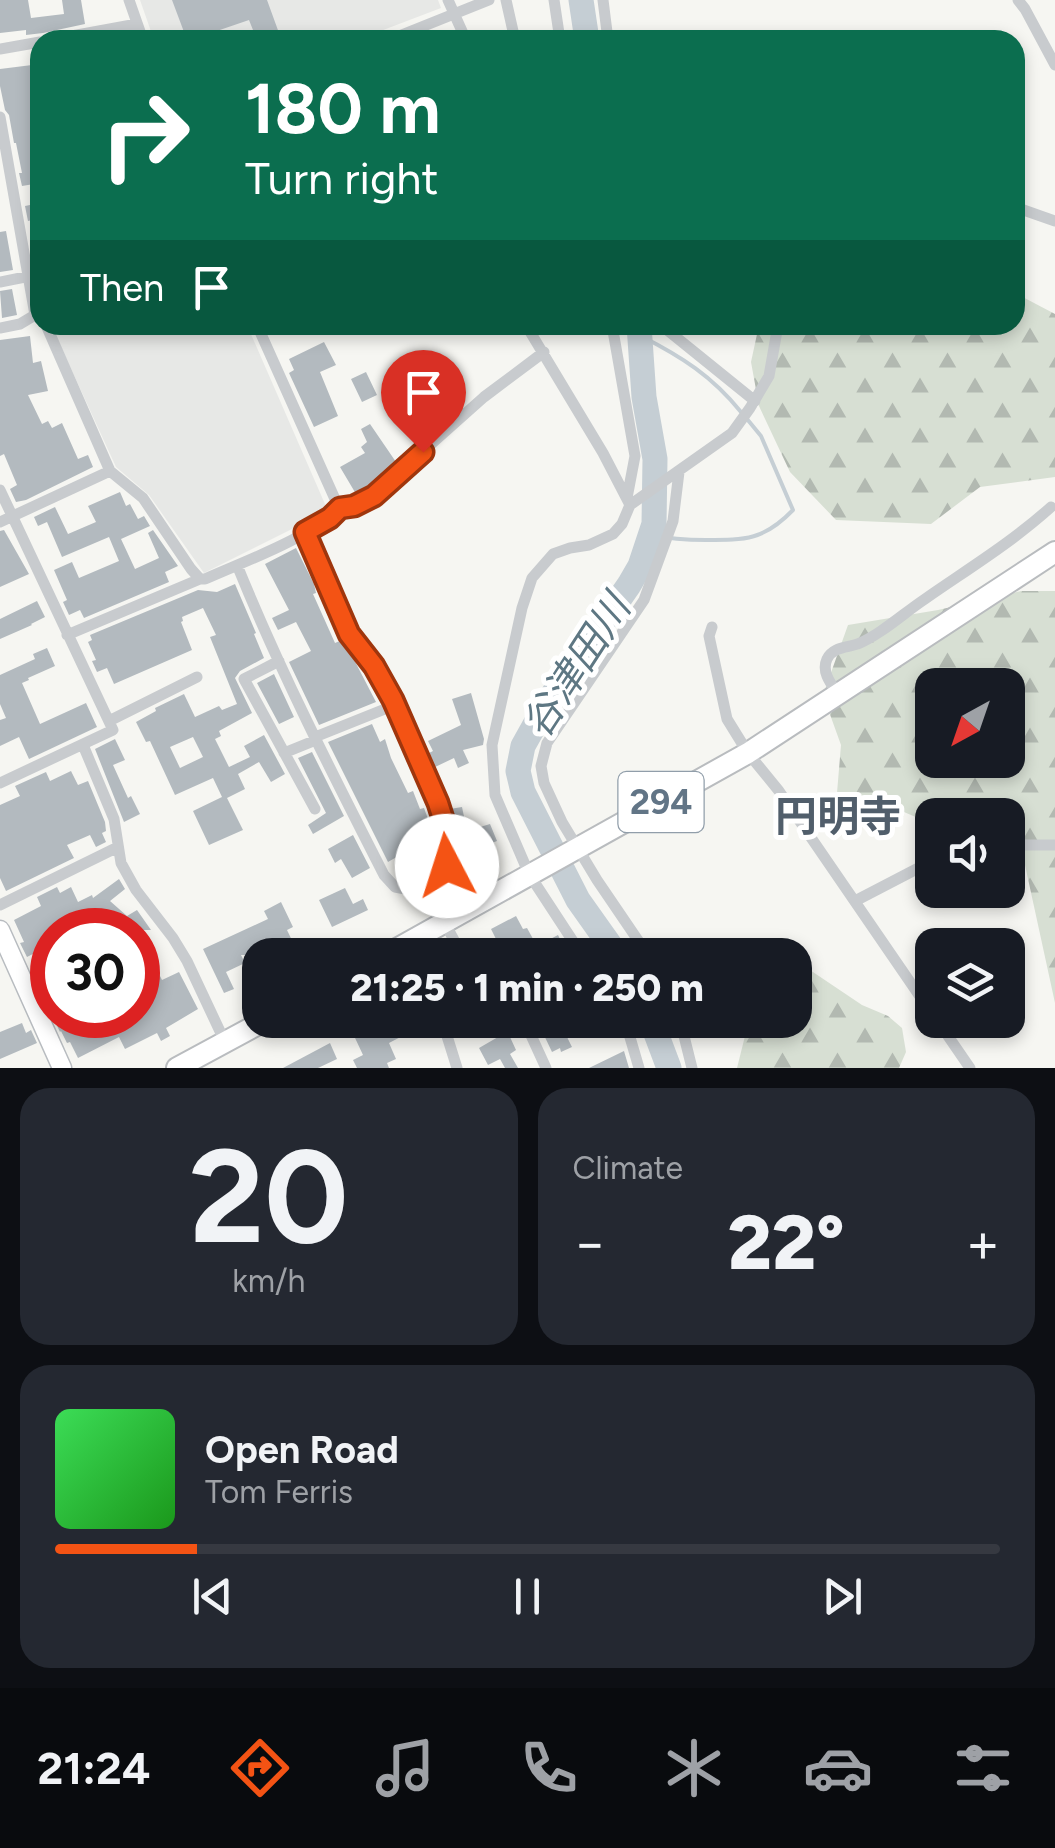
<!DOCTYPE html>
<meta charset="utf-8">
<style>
:root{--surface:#171b24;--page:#242831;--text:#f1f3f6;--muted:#9ea1a6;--line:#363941;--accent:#f45314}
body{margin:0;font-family:Figtree,"Noto Sans JP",sans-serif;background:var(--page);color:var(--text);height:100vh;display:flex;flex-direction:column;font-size:38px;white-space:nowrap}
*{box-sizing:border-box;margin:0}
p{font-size:32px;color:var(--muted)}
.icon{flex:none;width:55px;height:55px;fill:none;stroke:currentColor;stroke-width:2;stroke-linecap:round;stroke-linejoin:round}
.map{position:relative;height:1068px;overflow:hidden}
.side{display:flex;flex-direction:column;gap:20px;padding:20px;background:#0d0f14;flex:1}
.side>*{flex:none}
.guide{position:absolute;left:30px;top:30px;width:995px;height:305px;border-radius:30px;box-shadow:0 5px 15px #0003;background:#0b6e4f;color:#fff;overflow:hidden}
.needle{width:65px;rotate:220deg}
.controls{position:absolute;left:915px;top:668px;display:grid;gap:20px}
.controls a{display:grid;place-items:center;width:110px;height:110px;border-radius:20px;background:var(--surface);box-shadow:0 5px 15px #0003;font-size:50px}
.speed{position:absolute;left:30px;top:908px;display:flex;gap:20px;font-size:50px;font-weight:700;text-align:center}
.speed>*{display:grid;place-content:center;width:130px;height:130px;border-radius:50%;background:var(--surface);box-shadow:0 5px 15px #0003;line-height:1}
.speed .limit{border:15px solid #d22;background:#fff;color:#111}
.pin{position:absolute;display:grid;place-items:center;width:85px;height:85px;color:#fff;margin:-102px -42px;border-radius:50% 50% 50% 0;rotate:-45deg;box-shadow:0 0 10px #0007}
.pin .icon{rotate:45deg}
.me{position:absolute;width:110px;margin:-55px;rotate:355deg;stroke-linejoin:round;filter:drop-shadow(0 0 8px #0008)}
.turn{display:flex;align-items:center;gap:35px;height:210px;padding:0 50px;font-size:45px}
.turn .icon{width:130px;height:130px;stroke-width:2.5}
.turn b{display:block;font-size:70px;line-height:85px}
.then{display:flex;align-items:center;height:95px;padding:0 50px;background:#0003;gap:20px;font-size:38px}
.big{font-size:75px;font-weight:800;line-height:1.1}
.side .widget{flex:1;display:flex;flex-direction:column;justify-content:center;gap:15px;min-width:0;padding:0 35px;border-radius:30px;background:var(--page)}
.side .dial{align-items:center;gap:0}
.dial b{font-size:130px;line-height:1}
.song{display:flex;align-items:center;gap:30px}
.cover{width:120px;height:120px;border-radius:15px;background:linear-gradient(135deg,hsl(130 70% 55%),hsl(120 70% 35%))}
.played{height:10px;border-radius:5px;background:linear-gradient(90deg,var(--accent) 15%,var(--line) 15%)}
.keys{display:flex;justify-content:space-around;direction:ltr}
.heat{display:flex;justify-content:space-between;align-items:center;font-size:55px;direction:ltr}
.side .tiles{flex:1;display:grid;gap:20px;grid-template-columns:1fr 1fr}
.widget:last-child{grid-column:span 2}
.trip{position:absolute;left:242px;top:938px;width:570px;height:100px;border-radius:30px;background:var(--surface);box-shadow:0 5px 15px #0003;font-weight:800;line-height:100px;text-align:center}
.tabs{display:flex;height:160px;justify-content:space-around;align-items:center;background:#090b0e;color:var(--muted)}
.tabs .icon{width:70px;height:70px}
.tabs .selected{color:var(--accent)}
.tabs b{font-size:45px;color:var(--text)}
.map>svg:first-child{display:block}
.built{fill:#e7e8e6}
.forest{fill:url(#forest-firs);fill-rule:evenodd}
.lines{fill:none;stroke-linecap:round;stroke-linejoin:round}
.stream{stroke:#c5ced4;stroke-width:4}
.river{stroke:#c5ced4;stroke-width:25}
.building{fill:#b3babf;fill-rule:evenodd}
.primary-casing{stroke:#b8bcc0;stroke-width:21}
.highway-casing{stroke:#b9bcbf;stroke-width:24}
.street{stroke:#c8cbce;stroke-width:11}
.primary{stroke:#fff;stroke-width:18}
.highway{stroke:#fff;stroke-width:20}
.route-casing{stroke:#9f360d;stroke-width:25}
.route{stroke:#f45314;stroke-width:18}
.labels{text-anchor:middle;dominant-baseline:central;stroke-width:10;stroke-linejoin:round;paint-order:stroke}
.shield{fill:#fff;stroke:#919eaa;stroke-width:2.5}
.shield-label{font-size:35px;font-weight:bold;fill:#627586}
.water-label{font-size:40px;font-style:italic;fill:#5e7783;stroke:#fff}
.quarter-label{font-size:42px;font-weight:bold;fill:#515e6b;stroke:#fff}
</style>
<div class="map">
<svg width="1055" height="1068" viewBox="0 0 1055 1068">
<defs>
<pattern id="forest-firs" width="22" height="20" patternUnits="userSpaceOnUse" patternTransform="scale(2.5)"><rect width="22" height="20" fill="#d7dfd3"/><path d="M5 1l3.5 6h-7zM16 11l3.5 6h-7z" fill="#b2b9b1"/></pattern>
</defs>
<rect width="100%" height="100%" fill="#f6f6f2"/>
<path class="built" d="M 140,0 L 438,0 L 441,8 L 357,40 L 154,40 Z
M 51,325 L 247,325 L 328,511 L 204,573 L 149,495 L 116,467 Z"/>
<path class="forest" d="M 1015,293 L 1055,314 L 1055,477 L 980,487 L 931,524 L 836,520 L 790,472 L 759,406 L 751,362 L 759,325 L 1015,325 Z
M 1021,591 L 1055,591 L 1055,1003 L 1025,865 L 1008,848 L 1008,815 L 932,815 L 932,824 L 890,806 L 860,817 L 837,793 L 841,745 L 823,695 L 848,625 L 938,610 ZM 932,685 L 1008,685 L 1008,760 L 932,760 Z
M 801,964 L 862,1005 L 888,1016 L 902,1028 L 906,1052 L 899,1068 L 737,1068 L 749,1020 L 795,1020 L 795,968 Z"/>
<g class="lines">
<path class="stream" d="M 641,336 C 682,357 712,376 741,412
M 651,535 C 670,539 687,540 706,540 C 746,540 764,540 793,510 L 761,436 L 747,419"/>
<path class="river" d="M 581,0 L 587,40
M 617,955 L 578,900 L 523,792 L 518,771 L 523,746 L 547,703 L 629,585 L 640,566 L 654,524 L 655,459 L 644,397 L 639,325
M 651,1020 L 669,1068"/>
</g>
<path class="building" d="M 0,0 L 28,0 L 31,18 L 64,14 L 62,0 L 81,0 L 85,24 L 43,33 L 26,35 L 26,30 L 0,33 Z
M 172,0 L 267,0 L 279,33 L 257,40 L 249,20 L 211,33 L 213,40 L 187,40 Z
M 40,64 L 40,108 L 35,109 L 37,119 L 34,120 L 40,147 L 40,183 L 22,186 L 19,173 L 22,173 L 16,143 L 14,143 L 9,115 L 5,110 L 0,86 L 0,69 Z
M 40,203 L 40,218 L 28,221 L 25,206 Z
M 6,231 L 13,270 L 0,272 L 0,232 Z
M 12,289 L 17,315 L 2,318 L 0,291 Z
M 30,336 L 33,363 L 41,361 L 48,391 L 28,395 L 42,424 L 48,421 L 52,428 L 62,423 L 78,459 L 88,455 L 93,467 L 26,500 L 16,502 L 10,489 L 17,485 L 4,454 L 0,456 L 0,340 Z
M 324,342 L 336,365 L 320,372 L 338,416 L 314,427 L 289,373 L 294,370 L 289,359 Z
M 366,372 L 377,395 L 362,402 L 351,379 Z
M 370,424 L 396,462 L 369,487 L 356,494 L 340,467 L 365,453 L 361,447 L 367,442 L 361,429 Z
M 120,492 L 126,506 L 130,504 L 138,519 L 144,516 L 150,526 L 121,539 L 135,569 L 159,558 L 148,533 L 153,530 L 178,566 L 165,572 L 169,582 L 84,618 L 80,610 L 69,615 L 63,602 L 67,600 L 54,570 L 72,562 L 79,578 L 119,561 L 109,537 L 62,557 L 47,522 L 38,526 L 34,517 L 55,507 L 68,534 L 96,522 L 88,506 Z
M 4,530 L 29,574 L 0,587 L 0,531 Z
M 296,548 L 314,584 L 316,593 L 313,594 L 335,643 L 342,640 L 348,648 L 376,702 L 319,725 L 289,662 L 311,651 L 296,622 L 278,630 L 272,618 L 289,610 L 265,564 Z
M 235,584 L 256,633 L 254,634 L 264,658 L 240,671 L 235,678 L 252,713 L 219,731 L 221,736 L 215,739 L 229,767 L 250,757 L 244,746 L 264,735 L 285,774 L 271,782 L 259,762 L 238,774 L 245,789 L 227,798 L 243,830 L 209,845 L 193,811 L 222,797 L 213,778 L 175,795 L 150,741 L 146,742 L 136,722 L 156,711 L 155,708 L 184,694 L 195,717 L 219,706 L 222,710 L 237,704 L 210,637 L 216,635 L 203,608 L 182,617 L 183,621 L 181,622 L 192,650 L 114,684 L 107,668 L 97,672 L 92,661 L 96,660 L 88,642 L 92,640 L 90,635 L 198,590 L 217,592 ZM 193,737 L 203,757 L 180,768 L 170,747 Z
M 37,601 L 45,617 L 31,624 L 32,625 L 0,639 L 0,619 Z
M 47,648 L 55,666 L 28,678 L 29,680 L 22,683 L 40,724 L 86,703 L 97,727 L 29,759 L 19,737 L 0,746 L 0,720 L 6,718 L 0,704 L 0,675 L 35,659 L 33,654 Z
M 274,674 L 294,717 L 279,724 L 257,683 Z
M 471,693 L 484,739 L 483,745 L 463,750 L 469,763 L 458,768 L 454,758 L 433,768 L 427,754 L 433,751 L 428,741 L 461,725 L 452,699 Z
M 372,724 L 380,742 L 385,739 L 391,758 L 408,793 L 413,791 L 420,809 L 424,808 L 439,849 L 400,855 L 388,862 L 328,742 Z
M 115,739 L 125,760 L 113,765 L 128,798 L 131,796 L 140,814 L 124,822 L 95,749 Z
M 312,752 L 344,816 L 313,834 L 308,825 L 326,813 L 298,758 Z
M 71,771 L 78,785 L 88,781 L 105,822 L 106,831 L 102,833 L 106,842 L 96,847 L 90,835 L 67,845 L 74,858 L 6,891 L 0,878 L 0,805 L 20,796 L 15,786 L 46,772 L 50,781 Z
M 462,807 L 467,831 L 490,824 L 497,841 L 478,848 L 477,845 L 457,848 L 455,827 L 450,809 Z
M 353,835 L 370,868 L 352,878 L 341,859 L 335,863 L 328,849 Z
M 119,879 L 125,889 L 110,901 L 127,916 L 137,910 L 151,930 L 112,930 L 101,920 L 81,930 L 52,930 L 52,944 L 27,957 L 20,943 L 24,942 L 14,920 L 41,906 L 37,897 L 57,887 L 60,893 L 71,887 L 78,902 L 92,895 L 93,898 Z
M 345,888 L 353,904 L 363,899 L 368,910 L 332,927 L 319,900 Z
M 281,902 L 293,927 L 287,930 L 299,955 L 241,955 L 245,963 L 226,972 L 234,989 L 224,993 L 203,949 L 268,919 L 264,911 Z
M 516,916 L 523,929 L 527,928 L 537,946 L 558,935 L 568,955 L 504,955 L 491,929 Z
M 151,958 L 162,980 L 179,972 L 198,1009 L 166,1028 L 170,1036 L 161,1041 L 157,1033 L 125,1049 L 119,1037 L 78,1058 L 70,1042 L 67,1043 L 61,1031 L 60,1032 L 52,1015 L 84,1015 L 86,1020 L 96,1015 L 138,1015 L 138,965 Z
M 52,982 L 52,1014 L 40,988 Z
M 360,1020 L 374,1020 L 379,1029 L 397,1020 L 422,1020 L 408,1027 L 410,1032 L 389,1043 L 396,1059 L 387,1063 L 389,1068 L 357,1068 L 353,1060 L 363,1055 L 349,1025 Z
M 456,1020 L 495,1020 L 463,1034 Z
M 554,1020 L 568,1020 L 575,1033 L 567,1037 L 572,1047 L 561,1052 L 560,1048 L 552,1052 L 543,1033 L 557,1026 Z
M 22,1023 L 26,1033 L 31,1030 L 37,1043 L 0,1059 L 0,1032 Z
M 505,1033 L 508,1038 L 510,1037 L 516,1050 L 510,1054 L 518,1068 L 505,1068 L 500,1059 L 488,1065 L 479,1048 Z
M 330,1043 L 337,1059 L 318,1068 L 283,1068 Z
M 624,1051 L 629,1068 L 589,1068 Z"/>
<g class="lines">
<g class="primary-casing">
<path id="primary" d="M 0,930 L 62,1068"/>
</g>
<g class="highway-casing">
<path id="highway" d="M 386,955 L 748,753 L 1055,552
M 177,1068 L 266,1020"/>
</g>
<path class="street" d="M 129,0 L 143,40
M 448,0 L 466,40
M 506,0 L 515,40
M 554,0 L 560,40
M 603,0 L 608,40
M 1018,0 L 1025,9 L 1055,65
M 50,40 L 137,24
M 389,40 L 489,0
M 0,49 L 40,42
M 0,117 L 35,315 L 40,319
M 1015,207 L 1055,221
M 0,282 L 40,274
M 46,325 L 110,471 L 143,498 L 191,569 L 200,579 L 205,579 C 245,561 310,538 339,508 L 257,325
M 526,325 L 603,453 L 630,505
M 612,325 L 635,456 L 627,498
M 661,325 L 755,401
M 0,328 L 20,324 L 35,315
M 0,490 L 113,730 L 0,783
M 339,508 L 354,506 L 374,495 L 484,397 L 544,352
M 0,522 L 110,471
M 237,565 C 280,671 332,773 384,875 L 395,887 L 421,892 L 432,899 L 435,878 L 447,867 L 449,858 L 446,828 L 438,803 L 393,700 L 374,666 L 349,634 L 305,532
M 712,627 L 709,636 L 727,719 L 748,753 L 779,791 L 932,1014
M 67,635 L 200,579
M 279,661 L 244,679 L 315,809
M 838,694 C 831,684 821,672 827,659 C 833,646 849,648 860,643 C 867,640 875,635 881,631 C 896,621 910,609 925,599 C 968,569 1011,543 1051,507
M 109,721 L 197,677
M 315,737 L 395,705
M 83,745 L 114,819 L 121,863 L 136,890 L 173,938 L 187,961 L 225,1042
M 284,753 L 316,740
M 1008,845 L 1055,845
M 432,899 L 462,955
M 855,901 L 932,861
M 0,905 L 118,847
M 582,955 L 529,874 L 495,795 L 492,745 L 522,608 L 532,578 L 553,554 L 570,548 L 589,545 L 613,534 L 622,524 L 630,505 L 732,433 L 750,408 L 769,376 L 778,325
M 648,955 L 597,880 L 562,822 L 544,783 L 541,766 L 547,743 L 644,600 L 673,521 L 679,472
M 442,1020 L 457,1068
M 524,1020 L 546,1068
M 623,1020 L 627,1027 L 639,1068
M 680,1020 L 692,1068
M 937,1020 L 970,1068"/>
<use href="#primary" class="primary"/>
<use href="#highway" class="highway"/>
</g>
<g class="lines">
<g class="route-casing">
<path id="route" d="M 423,452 L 374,496 L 354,506 L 340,508 L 330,518 L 305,532 L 349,634 L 374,666 L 393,700 L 438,803 L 446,828 L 449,858 L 447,866"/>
</g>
<use href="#route" class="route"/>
</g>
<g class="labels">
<rect class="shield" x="618.5" y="772" width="85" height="60" rx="8"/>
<g class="shield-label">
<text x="661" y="802">294</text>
</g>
<g class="water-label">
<text transform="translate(576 666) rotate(-57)">谷津田川</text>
</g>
<g class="quarter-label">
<text x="838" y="816">円明寺</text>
</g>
</g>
</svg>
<div class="controls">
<a><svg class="needle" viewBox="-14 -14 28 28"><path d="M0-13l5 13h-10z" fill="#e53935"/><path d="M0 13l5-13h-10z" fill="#9ea1a6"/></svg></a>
<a><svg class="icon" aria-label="sound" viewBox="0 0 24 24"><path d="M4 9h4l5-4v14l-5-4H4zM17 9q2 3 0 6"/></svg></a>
<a><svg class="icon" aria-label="layers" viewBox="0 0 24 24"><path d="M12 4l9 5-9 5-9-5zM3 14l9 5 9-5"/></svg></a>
</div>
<div class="speed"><div class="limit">30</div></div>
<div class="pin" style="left:423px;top:452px;background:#d93025"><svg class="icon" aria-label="arrive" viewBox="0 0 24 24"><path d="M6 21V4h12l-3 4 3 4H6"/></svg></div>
<svg class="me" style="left:447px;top:866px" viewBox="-20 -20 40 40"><circle r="19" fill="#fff"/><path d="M0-13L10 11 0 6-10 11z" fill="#f45314"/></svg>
<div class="trip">21:25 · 1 min · 250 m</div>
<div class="guide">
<div class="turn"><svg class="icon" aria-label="right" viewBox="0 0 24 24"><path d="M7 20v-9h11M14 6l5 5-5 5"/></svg><div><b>180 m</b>Turn right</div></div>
<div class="then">Then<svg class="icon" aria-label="arrive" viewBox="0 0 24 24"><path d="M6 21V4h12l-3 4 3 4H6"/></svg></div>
</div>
</div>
<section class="side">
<div class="tiles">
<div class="widget dial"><b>20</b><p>km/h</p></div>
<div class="widget"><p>Climate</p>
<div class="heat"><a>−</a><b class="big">22°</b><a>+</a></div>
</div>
<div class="widget">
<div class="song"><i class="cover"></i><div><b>Open Road</b><p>Tom Ferris</p></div></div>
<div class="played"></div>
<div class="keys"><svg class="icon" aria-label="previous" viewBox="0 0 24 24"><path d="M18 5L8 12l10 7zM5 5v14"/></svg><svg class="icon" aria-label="pause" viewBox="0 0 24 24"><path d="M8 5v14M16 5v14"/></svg><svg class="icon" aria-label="next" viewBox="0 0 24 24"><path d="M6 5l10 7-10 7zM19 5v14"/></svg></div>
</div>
</div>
</section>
<nav class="tabs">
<b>21:24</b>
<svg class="icon selected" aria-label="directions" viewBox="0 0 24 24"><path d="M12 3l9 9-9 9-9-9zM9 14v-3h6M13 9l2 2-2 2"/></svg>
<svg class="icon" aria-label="music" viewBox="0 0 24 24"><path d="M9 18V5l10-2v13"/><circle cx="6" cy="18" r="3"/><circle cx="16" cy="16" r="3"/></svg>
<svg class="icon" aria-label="phone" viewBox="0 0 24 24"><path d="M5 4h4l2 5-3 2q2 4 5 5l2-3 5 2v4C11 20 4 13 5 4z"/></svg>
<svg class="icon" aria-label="climate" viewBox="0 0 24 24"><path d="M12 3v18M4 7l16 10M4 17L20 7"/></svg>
<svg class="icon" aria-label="car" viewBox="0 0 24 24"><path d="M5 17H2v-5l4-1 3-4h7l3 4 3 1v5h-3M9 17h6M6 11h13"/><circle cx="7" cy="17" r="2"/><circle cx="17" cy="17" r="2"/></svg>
<svg class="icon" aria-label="filters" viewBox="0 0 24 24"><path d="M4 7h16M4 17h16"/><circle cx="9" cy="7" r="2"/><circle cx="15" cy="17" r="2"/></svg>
</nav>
